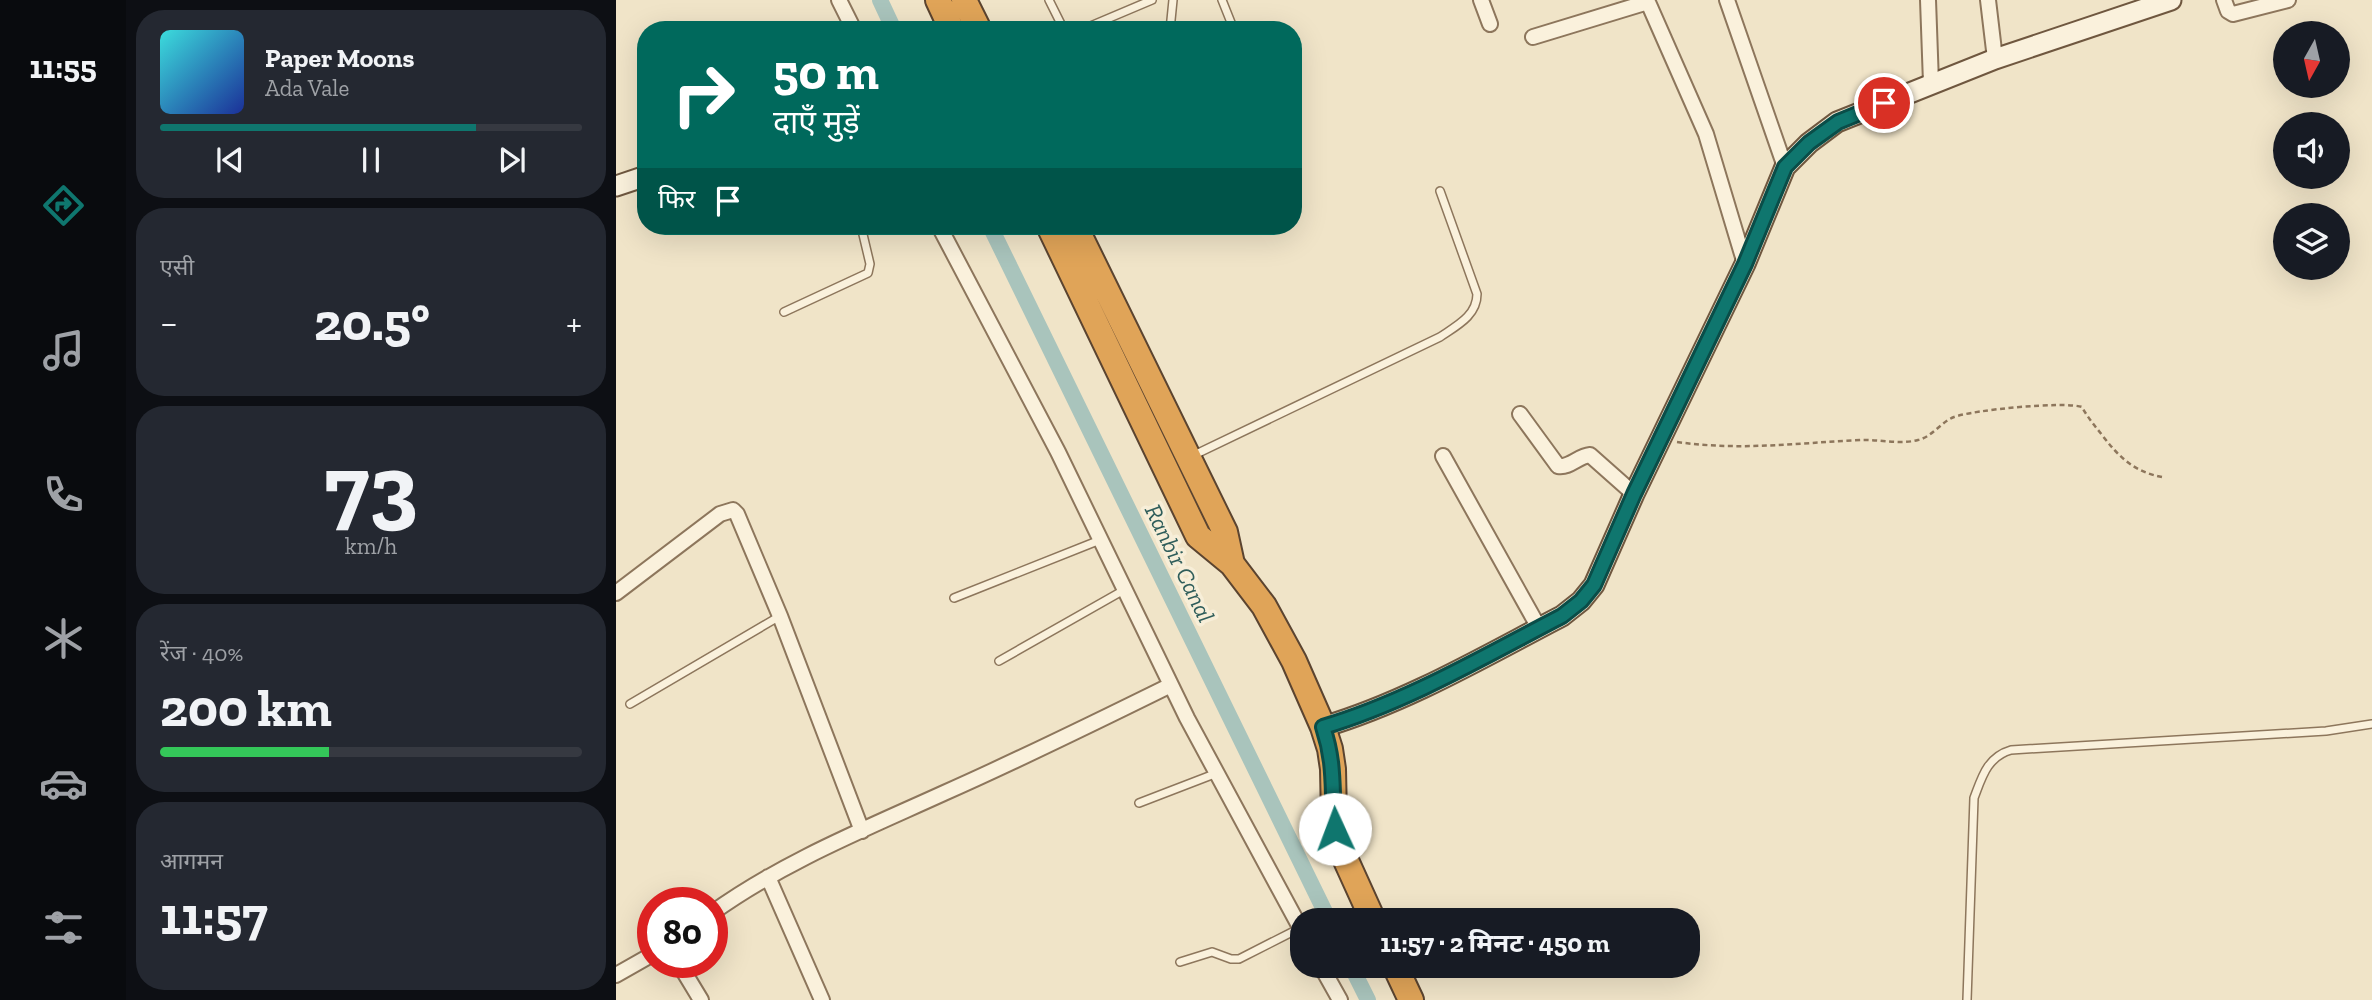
<!DOCTYPE html>
<html lang="hi">
<meta charset="utf-8">
<style>
:root{--surface:#171b24;--page:#242831;--text:#f1f3f6;--muted:#9ea1a6;--line:#363941;--accent:#0f766e}
body{margin:0;font-family:"Zilla Slab","Noto Sans Devanagari",serif;background:var(--page);color:var(--text);height:100vh;display:flex;flex-direction:column;font-size:26px;white-space:nowrap}
*{box-sizing:border-box;margin:0}
p{font-size:23px;color:var(--muted)}
.icon{flex:none;width:38px;height:38px;fill:none;stroke:currentColor;stroke-width:2;stroke-linecap:round;stroke-linejoin:round}
.map{position:relative;flex:1;overflow:hidden}
.side{display:flex;flex-direction:column;gap:10px;padding:10px;background:#0d0f14;width:490px}
.side>*{flex:none}
.banner{position:absolute;left:21px;top:21px;width:665px;height:214px;border-radius:28px;box-shadow:0 7px 28px #0002;background:#00695c;color:#fff;overflow:hidden}
.needle{width:46px;rotate:188deg}
.fabs{position:absolute;left:1657px;top:21px;display:grid;gap:14px}
.fabs a{display:grid;place-items:center;width:77px;height:77px;border-radius:50%;background:var(--surface);box-shadow:0 7px 28px #0002;font-size:35px}
.speed{position:absolute;left:21px;top:887px;display:flex;gap:14px;font-size:35px;font-weight:700;text-align:center}
.speed>*{display:grid;place-content:center;width:91px;height:91px;border-radius:50%;background:var(--surface);box-shadow:0 7px 28px #0002;line-height:1}
.speed .limit{border:10px solid #d22;background:#fff;color:#111}
.pin{position:absolute;display:grid;place-items:center;width:60px;height:60px;color:#fff;margin:-30px;border:4px solid #fff;border-radius:50%;box-shadow:0 2px 7px #0007}
.me{position:absolute;width:77px;margin:-38px;rotate:358deg;stroke-linejoin:round;filter:drop-shadow(0 0 5px #0008)}
.turn{display:flex;align-items:center;gap:24px;height:147px;padding:0 21px;font-size:32px}
.turn .icon{width:91px;height:91px;stroke-width:2.5}
.turn b{display:block;font-size:49px;line-height:60px}
.then{display:flex;align-items:center;height:66px;padding:0 21px;background:#0003;gap:14px;font-size:26px}
.big{font-size:52px;font-weight:700;line-height:1.1}
.side .card{flex:1;display:flex;flex-direction:column;justify-content:center;gap:10px;min-width:0;padding:0 24px;border-radius:28px;background:var(--page)}
.side .dial{align-items:center;gap:0}
.dial b{font-size:91px;line-height:1}
.song{display:flex;align-items:center;gap:21px}
.cover{width:84px;height:84px;border-radius:10px;background:linear-gradient(135deg,hsl(180 70% 55%),hsl(230 70% 35%))}
.played{height:7px;border-radius:4px;background:linear-gradient(90deg,var(--accent) 75%,var(--line) 75%)}
.keys{display:flex;justify-content:space-around;direction:ltr}
.heat{display:flex;justify-content:space-between;align-items:center;font-size:38px;direction:ltr}
.charge{height:10px;border-radius:5px;background:linear-gradient(90deg,#34c759 40%,var(--line) 0)}
.trip{position:absolute;left:674px;top:908px;width:410px;height:70px;border-radius:28px;background:var(--surface);box-shadow:0 7px 28px #0002;font-weight:700;line-height:70px;text-align:center}
main{display:flex;flex:1;min-height:0}
.dock{display:flex;flex-direction:column;width:126px;justify-content:space-around;align-items:center;background:#090b0e;color:var(--muted)}
.dock .icon{width:49px;height:49px}
.dock .current{color:var(--accent)}
.dock b{font-size:32px;color:var(--text)}
.map>svg:first-child{display:block}
.lines{fill:none;stroke-linecap:round;stroke-linejoin:round}
.canal{stroke:#a9c4bc;stroke-width:16}
.lane-casing{stroke:#8d765c;stroke-width:10}
.street-casing{stroke:#8d765c;stroke-width:18}
.secondary-casing{stroke:#6f573f;stroke-width:23}
.highway-casing{stroke:#5b4430;stroke-width:28}
.path{stroke:#8d765c;stroke-width:2.5;stroke-dasharray:5 3.5;stroke-linecap:butt}
.lane{stroke:#faf1dc;stroke-width:7}
.street{stroke:#faf1dc;stroke-width:14}
.secondary{stroke:#faf1dc;stroke-width:19}
.highway{stroke:#e0a458;stroke-width:24}
.route-casing{stroke:#0a4d48;stroke-width:18}
.route{stroke:#0f766e;stroke-width:12}
.labels{text-anchor:middle;dominant-baseline:central;stroke-width:7;stroke-linejoin:round;paint-order:stroke}
.water-label{font-size:24px;font-style:italic;fill:#2f5d5a;stroke:#f7eed8}
</style>
<main>
<nav class="dock">
<b>11:55</b>
<svg class="icon current" aria-label="directions" viewBox="0 0 24 24"><path d="M12 3l9 9-9 9-9-9zM9 14v-3h6M13 9l2 2-2 2"/></svg>
<svg class="icon" aria-label="music" viewBox="0 0 24 24"><path d="M9 18V5l10-2v13"/><circle cx="6" cy="18" r="3"/><circle cx="16" cy="16" r="3"/></svg>
<svg class="icon" aria-label="phone" viewBox="0 0 24 24"><path d="M5 4h4l2 5-3 2q2 4 5 5l2-3 5 2v4C11 20 4 13 5 4z"/></svg>
<svg class="icon" aria-label="climate" viewBox="0 0 24 24"><path d="M12 3v18M4 7l16 10M4 17L20 7"/></svg>
<svg class="icon" aria-label="car" viewBox="0 0 24 24"><path d="M5 17H2v-5l4-1 3-4h7l3 4 3 1v5h-3M9 17h6M6 11h13"/><circle cx="7" cy="17" r="2"/><circle cx="17" cy="17" r="2"/></svg>
<svg class="icon" aria-label="filters" viewBox="0 0 24 24"><path d="M4 7h16M4 17h16"/><circle cx="9" cy="7" r="2"/><circle cx="15" cy="17" r="2"/></svg>
</nav>
<section class="side">
<div class="card">
<div class="song"><i class="cover"></i><div><b>Paper Moons</b><p>Ada Vale</p></div></div>
<div class="played"></div>
<div class="keys"><svg class="icon" aria-label="previous" viewBox="0 0 24 24"><path d="M18 5L8 12l10 7zM5 5v14"/></svg><svg class="icon" aria-label="pause" viewBox="0 0 24 24"><path d="M8 5v14M16 5v14"/></svg><svg class="icon" aria-label="next" viewBox="0 0 24 24"><path d="M6 5l10 7-10 7zM19 5v14"/></svg></div>
</div>
<div class="card"><p>एसी</p>
<div class="heat"><a>−</a><b class="big">20.5°</b><a>+</a></div>
</div>
<div class="card dial"><b>73</b><p>km/h</p></div>
<div class="card"><p>रेंज · 40%</p><b class="big">200 km</b><div class="charge"></div></div>
<div class="card"><p>आगमन</p><b class="big">11:57</b></div>
</section>
<div class="map">
<svg width="1756" height="1000" viewBox="0 0 1756 1000">
<rect width="100%" height="100%" fill="#f0e4c8"/>
<g class="lines">
<path class="canal" d="M 264,0 L 278,30
M 374,226 L 713,920
M 735,966 L 752,1000"/>
<g class="lane-casing">
<path id="lane" d="M 433,0 L 448,30
M 606,0 L 618,30
M 465,30 L 536,0
M 554,30 L 557,0
M 168,312 L 252,273 L 254,264 L 245,226
M 576,456 L 824,337 C 840,326 861,316 861,294 L 824,191
M 338,598 L 484,540
M 383,661 L 508,590
M 14,704 L 164,616
M 523,803 L 601,773
M 564,962 L 596,952 L 615,959 L 623,959 L 684,928
M 1351,1000 L 1358,798 C 1366,777 1371,757 1395,750 L 1710,731 L 1756,724"/>
</g>
<g class="street-casing">
<path id="street" d="M 223,0 L 238,30
M 865,0 L 874,24
M 1031,0 L 1090,134 L 1129,264
M 1111,0 L 1169,167
M 1312,0 L 1315,83
M 1372,0 L 1379,59
M 1608,0 L 1612,11 L 1617,14 L 1672,0
M 917,37 L 1032,2
M 323,226 L 442,452 L 571,718 L 686,931
M 904,414 L 942,466 C 954,468 962,456 974,455 L 1018,494
M 827,456 L 923,628
M 0,593 L 104,514 L 117,510 L 121,514 L 164,616 L 246,831
M 152,877 L 206,1000
M 96,913 C 167,862 249,829 328,793 C 405,759 480,722 555,685
M 62,962 L 85,1000
M 705,966 L 724,1000
M 0,975 L 37,954"/>
</g>
<g class="secondary-casing">
<path id="secondary" d="M 0,186 L 30,176
M 707,727 C 791,702 869,656 946,616 L 965,601 L 978,585 L 1018,494 L 1129,264 L 1169,167 L 1193,143 L 1221,122 L 1379,59 L 1555,0"/>
</g>
<g class="highway-casing">
<path id="highway" d="M 322,0 L 336,30
M 348,0 L 363,30
M 433,226 L 582,536 L 616,564 L 648,606 L 678,661 L 707,727 L 714,749 L 717,769 L 718,817 L 723,845 L 757,920
M 459,226 L 609,532 L 616,564
M 779,966 L 795,1000"/>
</g>
<path class="path" d="M 1061,442 C 1125,451 1180,443 1244,440 C 1263,439 1283,445 1302,440 C 1316,437 1325,422 1338,417 C 1357,410 1448,401 1466,407 C 1472,418 1479,426 1486,435 C 1503,457 1518,472 1546,477"/>
<use href="#lane" class="lane"/>
<use href="#street" class="street"/>
<use href="#secondary" class="secondary"/>
<use href="#highway" class="highway"/>
</g>
<g class="lines">
<g class="route-casing">
<path id="route" d="M 719,829 C 715,790 720,766 707,727 C 791,702 869,656 946,616 L 965,601 L 978,585 L 1018,494 L 1129,264 L 1169,167 L 1193,143 L 1222,122 L 1268,103"/>
</g>
<use href="#route" class="route"/>
</g>
<g class="labels">
<g class="water-label">
<text transform="translate(564 563) rotate(64)">Ranbir Canal</text>
</g>
</g>
</svg>
<div class="fabs">
<a><svg class="needle" viewBox="-14 -14 28 28"><path d="M0-13l5 13h-10z" fill="#e53935"/><path d="M0 13l5-13h-10z" fill="#9ea1a6"/></svg></a>
<a><svg class="icon" aria-label="sound" viewBox="0 0 24 24"><path d="M4 9h4l5-4v14l-5-4H4zM17 9q2 3 0 6"/></svg></a>
<a><svg class="icon" aria-label="layers" viewBox="0 0 24 24"><path d="M12 4l9 5-9 5-9-5zM3 14l9 5 9-5"/></svg></a>
</div>
<div class="speed"><div class="limit">80</div></div>
<div class="pin" style="left:1268px;top:103px;background:#d93025"><svg class="icon" aria-label="arrive" viewBox="0 0 24 24"><path d="M6 21V4h12l-3 4 3 4H6"/></svg></div>
<svg class="me" style="left:719px;top:829px" viewBox="-20 -20 40 40"><circle r="19" fill="#fff"/><path d="M0-13L10 11 0 6-10 11z" fill="#0f766e"/></svg>
<div class="trip">11:57 · 2 मिनट · 450 m</div>
<div class="banner">
<div class="turn"><svg class="icon" aria-label="right" viewBox="0 0 24 24"><path d="M7 20v-9h11M14 6l5 5-5 5"/></svg><div><b>50 m</b>दाएँ मुड़ें</div></div>
<div class="then">फिर<svg class="icon" aria-label="arrive" viewBox="0 0 24 24"><path d="M6 21V4h12l-3 4 3 4H6"/></svg></div>
</div>
</div>
</main>
